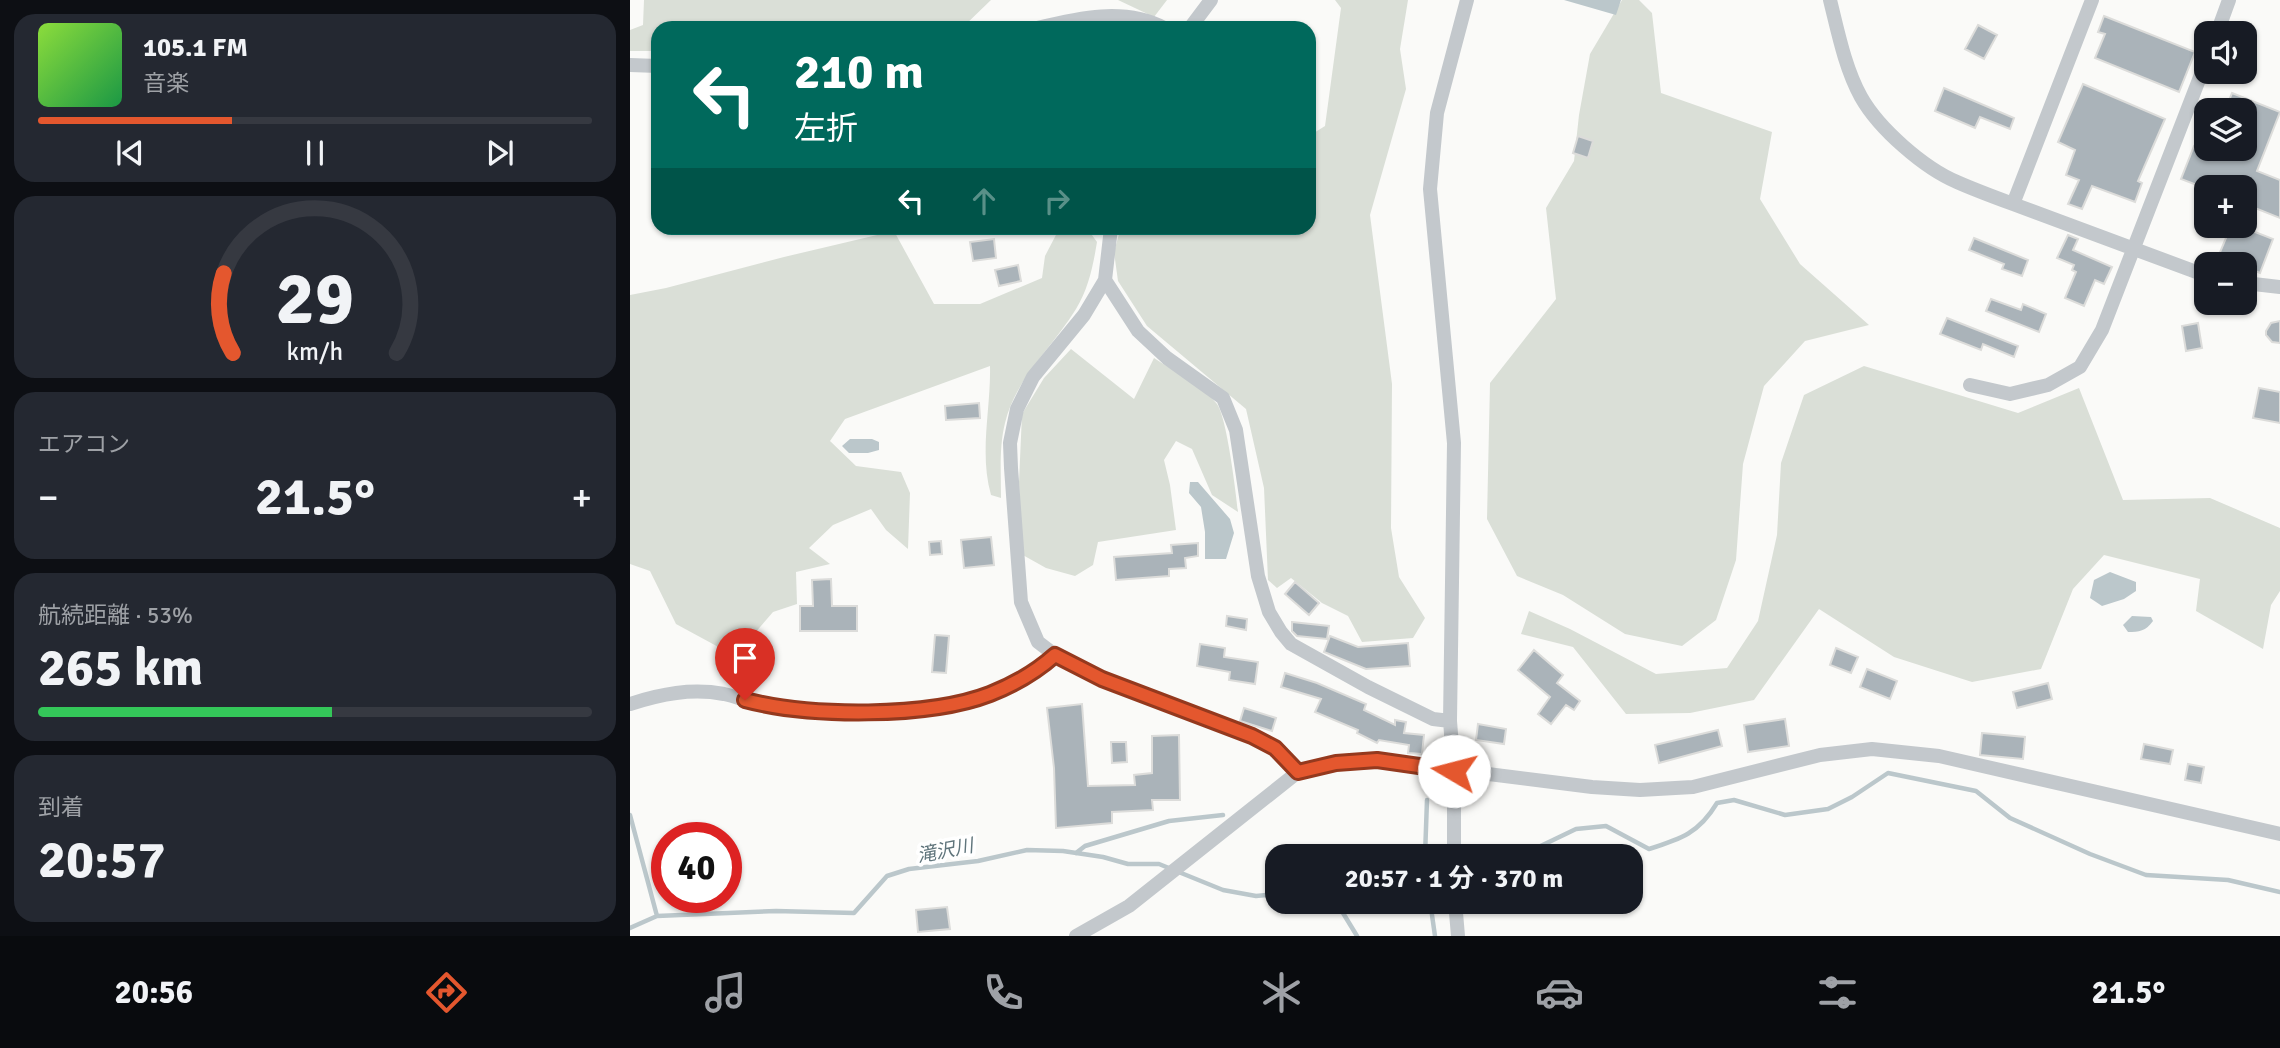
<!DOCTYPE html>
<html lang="ja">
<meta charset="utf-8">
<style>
:root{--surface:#171b24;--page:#242831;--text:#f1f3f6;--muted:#9ea1a6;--line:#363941;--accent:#e4572e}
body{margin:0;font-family:Signika,"Noto Sans JP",sans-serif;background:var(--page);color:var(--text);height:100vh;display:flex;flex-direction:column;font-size:26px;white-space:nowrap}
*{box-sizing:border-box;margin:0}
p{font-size:23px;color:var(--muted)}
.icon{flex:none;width:38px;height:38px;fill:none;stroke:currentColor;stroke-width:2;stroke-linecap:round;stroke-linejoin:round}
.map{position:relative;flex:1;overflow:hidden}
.sheet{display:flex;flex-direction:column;gap:14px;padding:14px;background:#0d0f14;width:630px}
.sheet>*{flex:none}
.hud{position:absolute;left:21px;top:21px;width:665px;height:214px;border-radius:21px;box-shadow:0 2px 5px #0004;background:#00695c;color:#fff;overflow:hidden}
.controls{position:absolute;left:1564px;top:21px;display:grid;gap:14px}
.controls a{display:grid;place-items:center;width:63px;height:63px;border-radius:14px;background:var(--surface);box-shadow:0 2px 5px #0004;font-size:35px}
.speed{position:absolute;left:21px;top:822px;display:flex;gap:14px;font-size:35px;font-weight:700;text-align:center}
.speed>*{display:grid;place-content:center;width:91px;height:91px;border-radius:50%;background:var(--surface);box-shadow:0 2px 5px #0004;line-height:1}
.speed .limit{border:10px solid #d22;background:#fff;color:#111}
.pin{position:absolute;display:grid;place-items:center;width:60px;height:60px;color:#fff;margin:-72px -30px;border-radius:50% 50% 50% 0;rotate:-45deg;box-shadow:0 0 7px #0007}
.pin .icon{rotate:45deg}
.me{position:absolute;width:77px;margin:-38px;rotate:278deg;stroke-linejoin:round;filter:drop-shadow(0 0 5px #0008)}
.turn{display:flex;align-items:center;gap:24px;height:147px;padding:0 28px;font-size:32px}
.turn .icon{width:91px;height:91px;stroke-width:2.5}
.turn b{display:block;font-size:49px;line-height:60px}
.lanes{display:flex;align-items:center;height:66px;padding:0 28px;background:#0003;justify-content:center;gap:35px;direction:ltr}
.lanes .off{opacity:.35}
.big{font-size:52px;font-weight:700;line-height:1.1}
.sheet .card{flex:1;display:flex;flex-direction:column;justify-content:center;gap:10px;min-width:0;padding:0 24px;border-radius:21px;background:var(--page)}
.sheet .dial{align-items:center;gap:0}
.dial svg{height:182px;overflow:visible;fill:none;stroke:var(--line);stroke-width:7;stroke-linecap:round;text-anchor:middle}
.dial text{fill:var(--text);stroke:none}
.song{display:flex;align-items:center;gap:21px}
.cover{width:84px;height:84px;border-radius:10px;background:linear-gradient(135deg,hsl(90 70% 55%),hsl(140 70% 35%))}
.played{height:7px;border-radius:4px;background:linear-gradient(90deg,var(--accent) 35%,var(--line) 35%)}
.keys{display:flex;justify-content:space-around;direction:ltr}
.heat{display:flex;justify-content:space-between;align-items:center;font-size:38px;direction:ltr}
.charge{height:10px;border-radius:5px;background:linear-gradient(90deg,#34c759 53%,var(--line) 0)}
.trip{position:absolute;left:635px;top:844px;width:378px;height:70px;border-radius:21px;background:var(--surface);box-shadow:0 2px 5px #0004;font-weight:700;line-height:70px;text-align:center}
.tabs{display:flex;height:112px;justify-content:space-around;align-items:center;background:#090b0e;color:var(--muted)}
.tabs .icon{width:49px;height:49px}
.tabs .selected{color:var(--accent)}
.tabs b{font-size:32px;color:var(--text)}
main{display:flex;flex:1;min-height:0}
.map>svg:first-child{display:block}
.green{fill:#dadfd7}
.water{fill:#bbc7cb}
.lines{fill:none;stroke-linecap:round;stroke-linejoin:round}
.stream{stroke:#bbc7cb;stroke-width:4.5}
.building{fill:#aab3b9;stroke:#dcdcda;stroke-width:2}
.minor{stroke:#c3c8cc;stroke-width:14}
.route-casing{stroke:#94391e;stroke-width:18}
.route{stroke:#e4572e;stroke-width:12}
.labels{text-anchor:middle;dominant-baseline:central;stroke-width:7;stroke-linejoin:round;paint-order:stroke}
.water-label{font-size:19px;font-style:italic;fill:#60757c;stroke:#fff}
</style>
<main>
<section class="sheet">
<div class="card">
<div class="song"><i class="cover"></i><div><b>105.1 FM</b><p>音楽</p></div></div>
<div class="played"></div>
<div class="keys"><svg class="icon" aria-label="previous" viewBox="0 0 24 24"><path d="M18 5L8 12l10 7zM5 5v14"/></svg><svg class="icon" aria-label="pause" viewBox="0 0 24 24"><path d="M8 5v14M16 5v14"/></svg><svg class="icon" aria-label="next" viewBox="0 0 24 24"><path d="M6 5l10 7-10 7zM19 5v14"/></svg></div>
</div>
<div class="card dial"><svg viewBox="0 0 100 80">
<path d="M14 69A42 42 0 1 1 86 69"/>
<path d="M14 69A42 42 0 0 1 10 34" stroke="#e4572e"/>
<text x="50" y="56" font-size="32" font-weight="700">29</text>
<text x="50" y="72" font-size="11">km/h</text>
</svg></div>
<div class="card"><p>エアコン</p>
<div class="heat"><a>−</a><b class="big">21.5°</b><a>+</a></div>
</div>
<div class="card"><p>航続距離 · 53%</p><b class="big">265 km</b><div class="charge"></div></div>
<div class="card"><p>到着</p><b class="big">20:57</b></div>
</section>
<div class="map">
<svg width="1650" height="936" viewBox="0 0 1650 936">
<rect width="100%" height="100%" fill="#fafaf8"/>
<path class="green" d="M 14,0 L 361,0 L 332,28 L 28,28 L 28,51 L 0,51 L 0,30 L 13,25 Z
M 488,0 L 537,0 L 524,17 Z
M 705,0 L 778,0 L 770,49 L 776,89 L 740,215 L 762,384 L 761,528 L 769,577 L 795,618 L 783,638 L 732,642 L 718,616 L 692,603 L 661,578 L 647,588 L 638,580 L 634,488 L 616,409 L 517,326 L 488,281 L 484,252 L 489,234 L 509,228 L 679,228 L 679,136 L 695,126 L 711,8 Z
M 992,0 L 1009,0 L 1022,13 L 1031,93 L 1142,132 L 1130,199 L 1170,264 L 1239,325 L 1175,341 L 1134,386 L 1113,464 L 1106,560 L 1086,620 L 1052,646 L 995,634 L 933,595 L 887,576 L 857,519 L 860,383 L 926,299 L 916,208 L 944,161 L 949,115 L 960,54 Z
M 264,231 L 304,304 L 350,304 L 412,278 L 415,256 L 427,233 L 459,231 L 467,242 C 463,266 459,287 446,309 C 423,347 386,377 375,423 C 369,447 371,473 371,498 L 361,495 C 349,453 361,409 360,366 L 215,419 L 200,441 L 226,466 L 271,472 L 280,493 L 278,549 L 256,530 L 241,509 L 203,525 L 179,548 L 200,564 L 166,572 L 167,604 L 143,612 L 105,656 L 46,624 L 20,571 L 0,564 L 0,295 L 36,288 L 154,257 Z
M 441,349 L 504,399 L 524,358 C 545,372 571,384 587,404 C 597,418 606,492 608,512 L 582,495 L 562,449 L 546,441 L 534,460 L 540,485 L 546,530 L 468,542 L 463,565 L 445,576 L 416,568 L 391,554 L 389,482 L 392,414 L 414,378 Z
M 1234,366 L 1388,413 L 1449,388 L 1493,500 L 1580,498 L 1650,528 L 1650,591 L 1641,605 L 1633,649 L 1566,611 L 1570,579 L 1474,555 L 1443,589 L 1411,669 L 1342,682 L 1264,657 L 1189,609 L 1124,700 L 1060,713 L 996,714 L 943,647 L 891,634 L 899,611 L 940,629 L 1026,674 L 1097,668 L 1128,621 L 1147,535 L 1151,463 L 1174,395 Z"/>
<path class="water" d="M 934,0 L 991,0 L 986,15 Z
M 220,439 L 242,439 L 249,442 L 249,450 L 238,453 L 219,453 L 212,446 Z
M 560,482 L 568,482 L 600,519 L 604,533 L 596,559 L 575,559 L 575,532 L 571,507 L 559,493 Z
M 1480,572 L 1506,582 L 1506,591 L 1494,599 L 1472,606 L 1460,598 L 1464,580 Z
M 1502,616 L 1521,617 L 1523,621 C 1516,631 1509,632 1498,632 L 1493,625 Z"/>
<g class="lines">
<path class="stream" d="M 0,815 L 27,916
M 446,853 L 455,846 L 539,821 L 593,815
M 795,856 L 797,800
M 890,856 L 946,829 L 976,826 L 1019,849 C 1051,839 1069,833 1087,803 L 1104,800 L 1155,815 L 1198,809 L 1222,797 L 1258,773 L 1346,791 L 1380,818 L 1460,854 L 1516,875 L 1598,880 L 1650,892
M 695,901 L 713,913 L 727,936
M 800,901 L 805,936
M 0,928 L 27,916 L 146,911 L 224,913 L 257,876 L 279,869 L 348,861 L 397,850 L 433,851 L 473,857 L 498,864 L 529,864 L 593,890 L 626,896 L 648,894"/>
</g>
<path class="building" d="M 1474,16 L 1565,52 L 1549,92 L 1465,58 L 1475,34 L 1468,32 Z
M 1348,25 L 1367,35 L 1354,59 L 1335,49 Z
M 1453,84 L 1535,119 L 1508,181 L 1512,183 L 1505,202 L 1462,186 L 1452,209 L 1438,204 L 1449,180 L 1436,175 L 1445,150 L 1428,142 Z
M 1314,88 L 1384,118 L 1380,129 L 1350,117 L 1345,128 L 1305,111 Z
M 1602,93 L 1650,112 L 1627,171 L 1650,180 L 1650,218 L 1615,204 L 1615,187 L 1572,187 L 1551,179 L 1564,146 L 1571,149 L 1615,149 L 1615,110 L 1595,110 Z
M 948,136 L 963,141 L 958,158 L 943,153 Z
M 1601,226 L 1610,226 L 1643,239 L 1630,273 L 1615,267 L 1615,264 L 1607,264 L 1588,257 Z
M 1438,235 L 1448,239 L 1443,250 L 1482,267 L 1474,284 L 1465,280 L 1454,306 L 1435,298 L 1446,272 L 1442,270 L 1444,265 L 1427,258 Z
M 1344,238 L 1398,260 L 1392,276 L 1372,269 L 1374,264 L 1339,250 Z
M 364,239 L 366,258 L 343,261 L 340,242 Z
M 388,265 L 391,281 L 369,286 L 365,270 Z
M 1361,299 L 1391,310 L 1393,304 L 1416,314 L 1409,332 L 1356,311 Z
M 1317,318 L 1388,346 L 1384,357 L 1353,344 L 1351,350 L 1310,334 Z
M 1650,321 L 1650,343 L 1642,342 L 1636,335 L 1636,331 L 1641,323 Z
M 1568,323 L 1572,348 L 1556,351 L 1552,326 Z
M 1629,388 L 1650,392 L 1650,423 L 1623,418 Z
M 349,403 L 350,418 L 316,420 L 315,406 Z
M 361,537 L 364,565 L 334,568 L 331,540 Z
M 311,541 L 312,554 L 300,555 L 299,542 Z
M 568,543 L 568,556 L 555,558 L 556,568 L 539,569 L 539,576 L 486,580 L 484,557 L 542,553 L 541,545 Z
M 201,579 L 202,606 L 227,606 L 227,631 L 170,631 L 170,606 L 183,606 L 182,580 Z
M 665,582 L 689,603 L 679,615 L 655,594 Z
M 597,616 L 617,619 L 616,630 L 596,626 Z
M 662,622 L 699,626 L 697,639 L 667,636 L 662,631 Z
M 305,635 L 319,636 L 316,673 L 302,672 Z
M 700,636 L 728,647 L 778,643 L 780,666 L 736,669 L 694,652 Z
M 570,644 L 595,648 L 594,657 L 628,662 L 625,684 L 599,680 L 600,672 L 567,666 Z
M 1206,648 L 1228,657 L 1221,673 L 1200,665 Z
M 904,650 L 933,675 L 927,683 L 950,701 L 944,710 L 936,705 L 921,724 L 908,714 L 920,697 L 888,670 Z
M 1237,669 L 1267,681 L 1260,699 L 1230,687 Z
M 655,673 L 687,683 L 736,704 L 734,710 L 765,725 L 765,720 L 776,722 L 774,733 L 794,735 L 792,754 L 778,753 L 779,745 L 749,740 L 747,743 L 727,733 L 728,730 L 685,712 L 691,699 L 651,687 Z
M 1418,683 L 1422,699 L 1387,708 L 1383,692 Z
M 452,704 L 458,786 L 505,785 L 504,775 L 522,773 L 522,736 L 549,735 L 550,800 L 522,800 L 523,810 L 482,812 L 482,823 L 426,828 L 424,768 L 417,708 Z
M 614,708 L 646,718 L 642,731 L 610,721 Z
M 1155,719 L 1159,746 L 1118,752 L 1114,725 Z
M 848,724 L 876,729 L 874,744 L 846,740 Z
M 1088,730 L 1092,746 L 1029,763 L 1025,745 Z
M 1352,733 L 1395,737 L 1393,759 L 1350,755 Z
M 481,742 L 496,742 L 497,762 L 482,763 Z
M 1514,744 L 1543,750 L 1540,764 L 1511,759 Z
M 1558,764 L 1574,767 L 1571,783 L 1555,780 Z
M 317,907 L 320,929 L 288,932 L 286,910 Z"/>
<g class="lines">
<path class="minor" d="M 1200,0 C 1208,32 1215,68 1231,97 C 1249,129 1294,168 1327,182 C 1345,190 1364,197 1383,204
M 1462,0 L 1383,204 L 1577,276
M 407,28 C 448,18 495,7 534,28
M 560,28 L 581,0
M 1587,33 L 1599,0
M 0,65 L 28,66
M 481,228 L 475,280 L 454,315 L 403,377 L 387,409 L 380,443 L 381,468 L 391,602 L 408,642 L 425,655 L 472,679 L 622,736 L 645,748 L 668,772
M 475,280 L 508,331 L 537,358 L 593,398 L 606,430 L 628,576 L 639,612 L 651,632 L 661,644 L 738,687 L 803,719 L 820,721
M 1615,283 L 1650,287
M 1340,385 L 1380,394 L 1418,385 L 1450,367 L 1472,330 L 1577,59
M 0,704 C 31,694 61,688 94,694 C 108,697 121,703 135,705 C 149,708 163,708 177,709 C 261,716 359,713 425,655
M 824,856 L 824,771 L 820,721 L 824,443 L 800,189 L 807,113 L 837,0
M 825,901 L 828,936
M 446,936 L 499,906 L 668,772 L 706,763 L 747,760 L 962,787 L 1010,790 L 1063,787 L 1190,755 L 1242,749 L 1309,756 L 1650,834"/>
</g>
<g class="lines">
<g class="route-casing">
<path id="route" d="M 115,700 C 179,717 298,718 360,694 C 383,685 407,671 425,655 L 472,679 L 622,736 L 645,748 L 668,772 L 706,763 L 747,760 L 824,771"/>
</g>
<use href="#route" class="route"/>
</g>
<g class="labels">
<g class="water-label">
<text transform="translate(315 851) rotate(-11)">滝沢川</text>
</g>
</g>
</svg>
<div class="controls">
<a><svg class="icon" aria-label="sound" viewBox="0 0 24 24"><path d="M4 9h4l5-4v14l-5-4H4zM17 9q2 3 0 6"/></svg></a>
<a><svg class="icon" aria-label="layers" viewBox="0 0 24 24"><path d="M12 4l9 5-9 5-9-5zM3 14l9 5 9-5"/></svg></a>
<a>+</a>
<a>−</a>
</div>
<div class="speed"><div class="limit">40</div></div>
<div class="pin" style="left:115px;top:700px;background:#d93025"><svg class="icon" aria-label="arrive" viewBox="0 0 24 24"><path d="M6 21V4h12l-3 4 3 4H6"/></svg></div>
<svg class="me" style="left:824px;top:771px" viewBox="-20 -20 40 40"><circle r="19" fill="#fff"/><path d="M0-13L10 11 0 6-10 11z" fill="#e4572e"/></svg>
<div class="trip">20:57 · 1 分 · 370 m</div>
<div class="hud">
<div class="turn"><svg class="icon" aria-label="left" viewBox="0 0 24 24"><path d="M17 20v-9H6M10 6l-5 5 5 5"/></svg><div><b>210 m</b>左折</div></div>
<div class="lanes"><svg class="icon" aria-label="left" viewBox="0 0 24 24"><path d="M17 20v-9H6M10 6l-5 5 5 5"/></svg><svg class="icon off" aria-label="ahead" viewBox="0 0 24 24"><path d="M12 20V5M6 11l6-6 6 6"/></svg><svg class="icon off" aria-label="right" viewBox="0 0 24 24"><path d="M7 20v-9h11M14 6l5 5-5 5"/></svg></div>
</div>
</div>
</main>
<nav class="tabs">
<b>20:56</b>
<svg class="icon selected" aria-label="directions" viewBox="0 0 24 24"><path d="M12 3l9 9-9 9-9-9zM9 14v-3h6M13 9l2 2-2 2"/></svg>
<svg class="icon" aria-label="music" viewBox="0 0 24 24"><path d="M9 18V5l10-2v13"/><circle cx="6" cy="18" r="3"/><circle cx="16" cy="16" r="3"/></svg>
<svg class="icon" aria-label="phone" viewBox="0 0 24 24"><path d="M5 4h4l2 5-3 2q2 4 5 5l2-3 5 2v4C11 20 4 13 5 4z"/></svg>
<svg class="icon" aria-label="climate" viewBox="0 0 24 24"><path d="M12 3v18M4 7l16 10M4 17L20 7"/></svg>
<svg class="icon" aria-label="car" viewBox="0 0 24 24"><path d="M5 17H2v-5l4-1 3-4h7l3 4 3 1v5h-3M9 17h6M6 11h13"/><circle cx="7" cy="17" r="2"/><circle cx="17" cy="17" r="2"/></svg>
<svg class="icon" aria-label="filters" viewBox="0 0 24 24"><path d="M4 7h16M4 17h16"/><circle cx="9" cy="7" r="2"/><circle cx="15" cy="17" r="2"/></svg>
<b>21.5°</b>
</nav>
